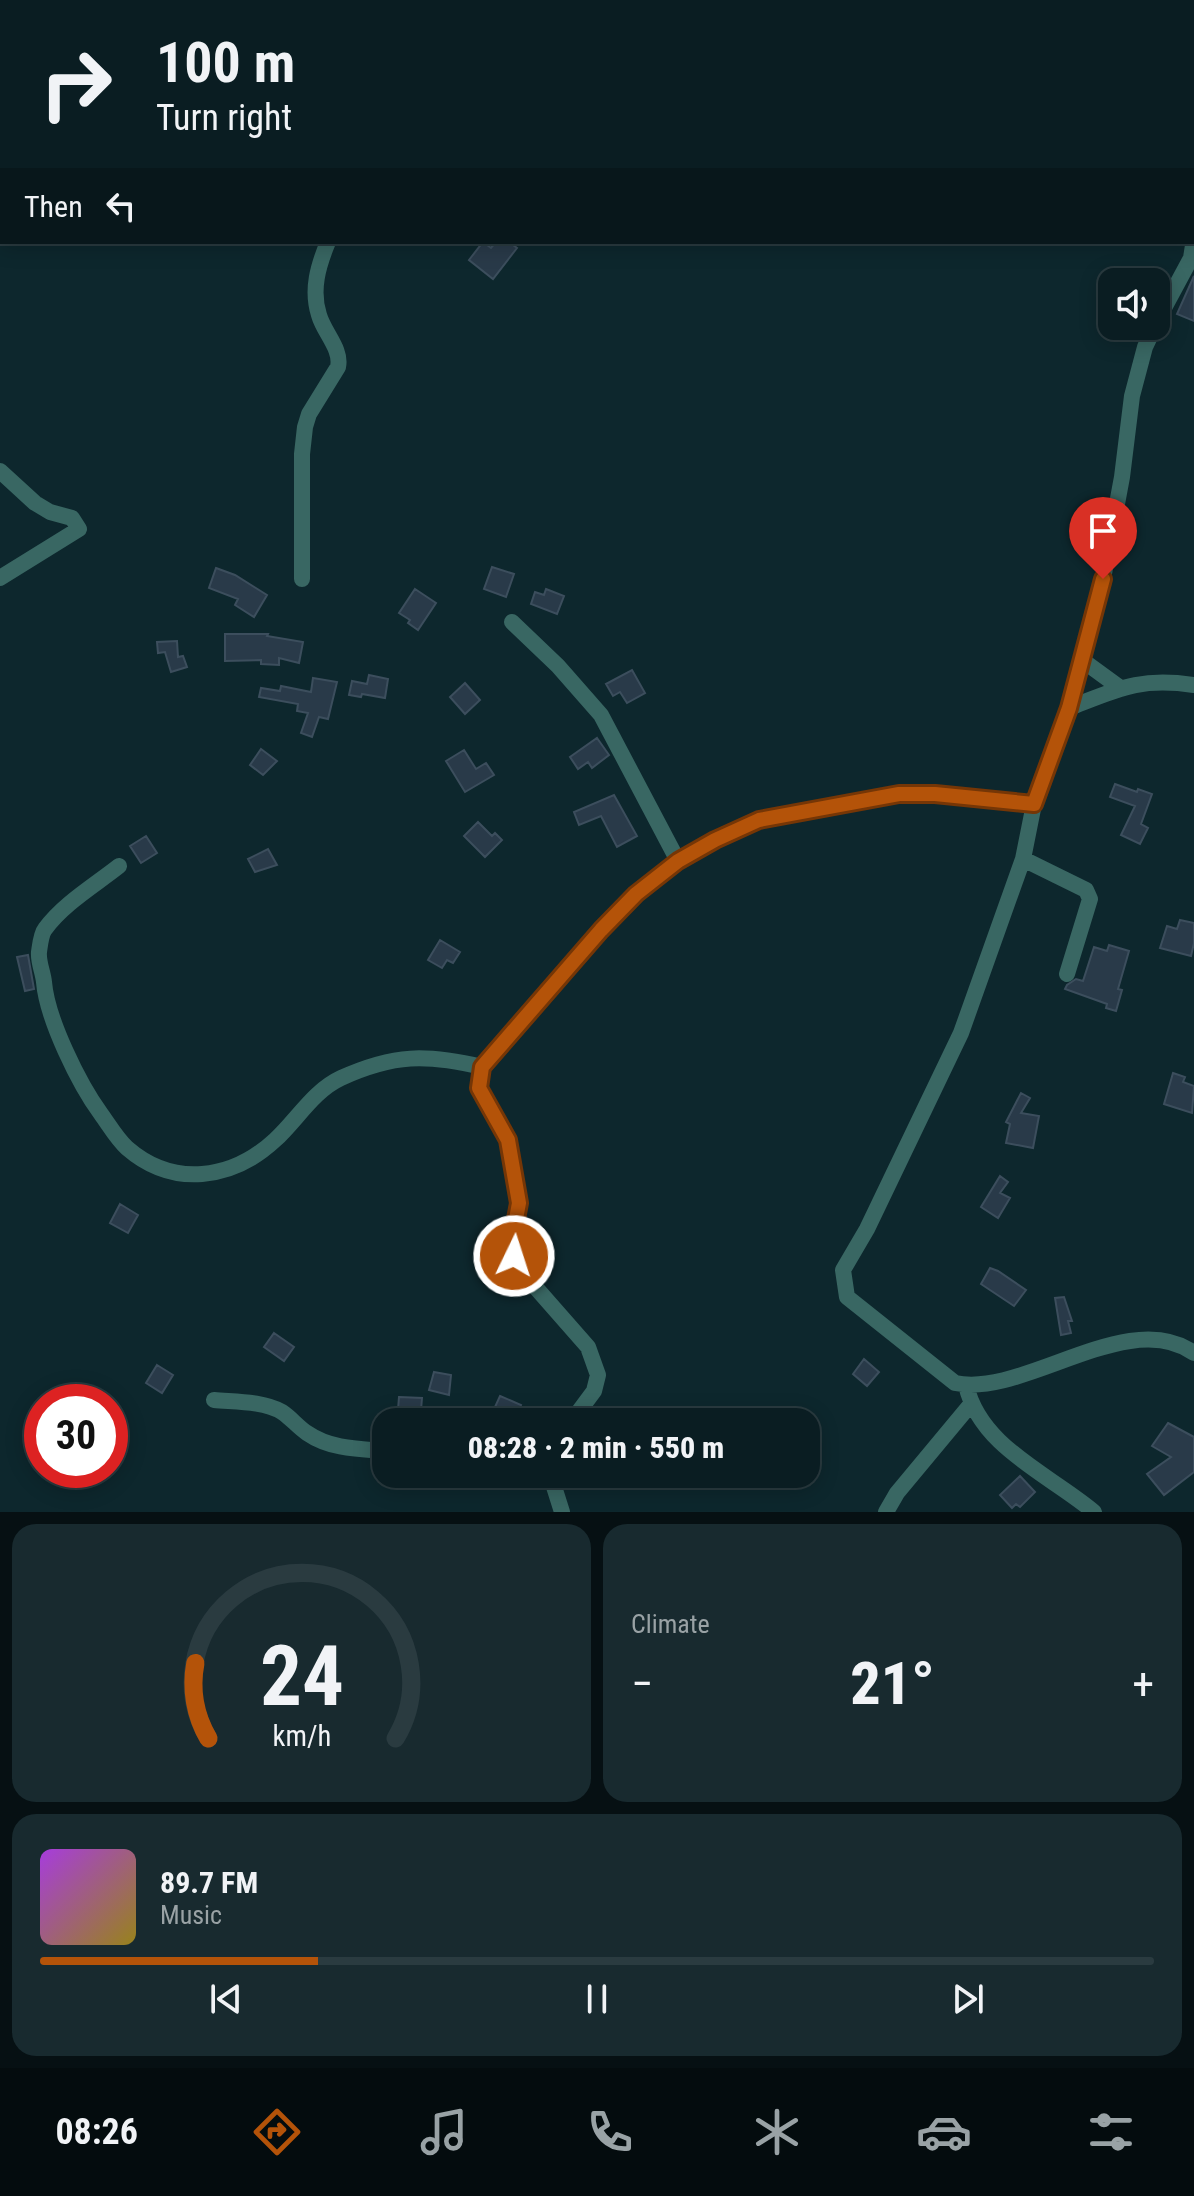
<!DOCTYPE html>
<meta charset="utf-8">
<style>
:root{--surface:#0a1d22;--page:#182a2f;--text:#f1f3f6;--muted:#99a2a5;--line:#2a3b40;--accent:#b45309}
body{margin:0;font-family:"Roboto Condensed",sans-serif;background:var(--page);color:var(--text);height:100vh;display:flex;flex-direction:column;font-size:30px;white-space:nowrap}
*{box-sizing:border-box;margin:0}
p{font-size:26px;color:var(--muted)}
.icon{flex:none;width:44px;height:44px;fill:none;stroke:currentColor;stroke-width:2;stroke-linecap:round;stroke-linejoin:round}
.map{position:relative;height:1512px;overflow:hidden}
.side{display:flex;flex-direction:column;gap:12px;padding:12px;background:#061013;flex:1}
.side>*{flex:none}
.banner{position:absolute;left:0px;top:0px;width:1194px;height:244px;box-shadow:0 4px 20px #0003,0 0 0 2px var(--line);background:#0a1d22;color:var(--text);overflow:hidden}
.controls{position:absolute;left:1098px;top:268px;display:grid;gap:16px}
.controls a{display:grid;place-items:center;width:72px;height:72px;border-radius:16px;background:var(--surface);box-shadow:0 4px 20px #0003,0 0 0 2px var(--line);font-size:40px}
.speed{position:absolute;left:24px;top:1384px;display:flex;gap:16px;font-size:40px;font-weight:700;text-align:center}
.speed>*{display:grid;place-content:center;width:104px;height:104px;border-radius:50%;background:var(--surface);box-shadow:0 4px 20px #0003,0 0 0 2px var(--line);line-height:1}
.speed .limit{border:12px solid #d22;background:#fff;color:#111}
.pin{position:absolute;display:grid;place-items:center;width:68px;height:68px;color:#fff;margin:-82px -34px;border-radius:50% 50% 50% 0;rotate:-45deg;box-shadow:0 0 8px #0007}
.pin .icon{rotate:45deg}
.me{position:absolute;width:88px;margin:-44px;rotate:4deg;stroke-linejoin:round;filter:drop-shadow(0 0 6px #0008)}
.turn{display:flex;align-items:center;gap:28px;height:168px;padding:0 24px;font-size:36px}
.turn .icon{width:104px;height:104px;stroke-width:2.5}
.turn b{display:block;font-size:56px;line-height:68px}
.then{display:flex;align-items:center;height:76px;padding:0 24px;background:#0003;gap:16px;font-size:30px}
.big{font-size:60px;font-weight:800;line-height:1.1}
.side .tile{flex:1;display:flex;flex-direction:column;justify-content:center;gap:12px;min-width:0;padding:0 28px;border-radius:24px;background:var(--page)}
.side .dial{align-items:center;gap:0}
.dial svg{height:208px;overflow:visible;fill:none;stroke:var(--line);stroke-width:7;stroke-linecap:round;text-anchor:middle}
.dial text{fill:var(--text);stroke:none}
.song{display:flex;align-items:center;gap:24px}
.cover{width:96px;height:96px;border-radius:12px;background:linear-gradient(135deg,hsl(280 70% 55%),hsl(50 70% 35%))}
.played{height:8px;border-radius:4px;background:linear-gradient(90deg,var(--accent) 25%,var(--line) 25%)}
.keys{display:flex;justify-content:space-around;direction:ltr}
.heat{display:flex;justify-content:space-between;align-items:center;font-size:44px;direction:ltr}
.side .tiles{flex:1;display:grid;gap:12px;grid-template-columns:1fr 1fr}
.tile:last-child{grid-column:span 2}
.trip{position:absolute;left:372px;top:1408px;width:448px;height:80px;border-radius:24px;background:var(--surface);box-shadow:0 4px 20px #0003,0 0 0 2px var(--line);font-weight:800;line-height:80px;text-align:center}
.dock{display:flex;height:128px;justify-content:space-around;align-items:center;background:#040c0e;color:var(--muted)}
.dock .icon{width:56px;height:56px}
.dock .on{color:var(--accent)}
.dock b{font-size:36px;color:var(--text)}
.map>svg:first-child{display:block}
.building{fill:#293a49;stroke:#3c4e5d;stroke-width:2}
.lines{fill:none;stroke-linecap:round;stroke-linejoin:round}
.minor{stroke:#396763;stroke-width:16}
.route-casing{stroke:#753606;stroke-width:20}
.route{stroke:#b45309;stroke-width:14}
</style>
<div class="map">
<svg width="1194" height="1512" viewBox="0 0 1194 1512">
<rect width="100%" height="100%" fill="#0d272d"/>
<path class="building" d="M 483,242 L 491,248 L 496,242 L 509,242 L 517,248 L 493,279 L 469,260 Z
M 1194,276 L 1194,321 L 1177,314 Z
M 492,567 L 514,574 L 506,597 L 484,589 Z
M 216,568 L 235,575 L 267,595 L 254,617 L 235,605 L 238,599 L 209,588 Z
M 415,589 L 436,603 L 418,630 L 408,623 L 410,620 L 399,613 Z
M 546,589 L 564,596 L 557,614 L 531,604 L 535,592 L 544,595 Z
M 225,634 L 268,634 L 267,636 L 303,642 L 299,663 L 279,658 L 279,665 L 261,664 L 261,660 L 225,661 Z
M 177,641 L 178,657 L 183,656 L 187,667 L 171,672 L 165,652 L 158,653 L 157,642 Z
M 632,670 L 645,693 L 627,703 L 620,692 L 613,696 L 606,684 Z
M 369,675 L 388,679 L 385,698 L 362,694 L 361,697 L 349,695 L 352,681 L 367,684 Z
M 313,678 L 337,682 L 328,719 L 319,717 L 312,737 L 301,733 L 308,713 L 297,711 L 298,704 L 259,697 L 261,688 L 280,691 L 281,686 L 311,692 Z
M 465,683 L 480,700 L 465,714 L 450,697 Z
M 597,738 L 609,755 L 592,768 L 588,762 L 578,769 L 570,757 Z
M 261,749 L 277,761 L 263,775 L 250,765 Z
M 464,750 L 476,769 L 486,763 L 494,775 L 465,792 L 446,761 Z
M 1115,784 L 1137,792 L 1138,789 L 1152,794 L 1141,824 L 1148,828 L 1140,844 L 1121,835 L 1135,806 L 1110,797 Z
M 614,795 L 637,836 L 617,847 L 601,816 L 579,825 L 574,812 Z
M 478,822 L 492,836 L 495,833 L 502,840 L 485,857 L 464,836 Z
M 146,836 L 157,853 L 141,863 L 130,846 Z
M 268,849 L 277,865 L 255,872 L 248,859 Z
M 1180,920 L 1194,923 L 1194,943 L 1191,956 L 1160,948 L 1167,926 L 1177,929 Z
M 440,940 L 460,952 L 453,963 L 447,960 L 442,968 L 428,960 Z
M 1109,945 L 1129,951 L 1118,989 L 1122,990 L 1116,1011 L 1106,1008 L 1107,1004 L 1065,989 L 1067,985 L 1076,979 L 1083,981 L 1094,947 L 1107,951 Z
M 28,955 L 34,989 L 25,991 L 17,957 Z
M 1173,1073 L 1185,1077 L 1183,1082 L 1194,1086 L 1192,1113 L 1164,1104 Z
M 1021,1093 L 1030,1098 L 1021,1113 L 1039,1116 L 1033,1148 L 1006,1143 L 1010,1124 L 1006,1122 Z
M 1000,1176 L 1008,1182 L 1000,1193 L 1010,1198 L 998,1218 L 981,1207 Z
M 120,1204 L 138,1215 L 128,1233 L 110,1223 Z
M 990,1268 L 998,1271 L 1026,1290 L 1014,1306 L 981,1284 Z
M 1064,1297 L 1072,1321 L 1068,1321 L 1071,1333 L 1061,1335 L 1055,1298 Z
M 274,1333 L 294,1347 L 284,1361 L 264,1347 Z
M 864,1359 L 879,1372 L 867,1386 L 853,1374 Z
M 157,1365 L 173,1375 L 162,1393 L 146,1383 Z
M 434,1372 L 451,1375 L 449,1395 L 429,1390 Z
M 500,1396 L 521,1405 L 514,1422 L 496,1422 L 502,1410 L 495,1407 Z
M 399,1397 L 422,1398 L 420,1422 L 397,1422 Z
M 1168,1423 L 1194,1437 L 1194,1472 L 1164,1495 L 1147,1474 L 1171,1457 L 1152,1446 Z
M 1020,1476 L 1035,1492 L 1020,1507 L 1016,1504 L 1012,1508 L 1000,1495 Z"/>
<g class="lines">
<path class="minor" d="M 872,0 L 876,2
M 510,2 L 512,0
M 1192,54 L 1193,51
M 1192,186 L 1194,188
M 1156,323 L 1191,258 L 1194,239
M 1155,326 L 1145,347 L 1132,396 L 1122,477 L 1103,579 L 1069,708 L 1034,804 L 1023,859 L 961,1033 L 867,1229 L 843,1270 L 847,1297 L 955,1383 C 1024,1398 1128,1306 1194,1353
M 0,471 L 35,503 L 50,512 L 72,518 L 79,529 L 0,578
M 302,579 L 302,454 L 305,427 L 309,414 L 338,367 C 342,349 324,333 319,315 C 311,290 318,266 328,242
M 512,622 L 558,666 L 601,715 L 678,861
M 1082,660 L 1119,687
M 1069,708 C 1118,689 1139,677 1194,685
M 1023,859 L 1086,890 L 1090,899 L 1067,974
M 119,866 C 95,885 63,904 45,929 C 41,934 40,945 39,952 C 38,962 43,972 44,982 C 47,1019 79,1084 101,1114 C 109,1125 117,1139 127,1148 C 173,1188 232,1180 275,1140 C 297,1120 313,1091 341,1078 C 394,1054 426,1054 482,1067 L 601,930 L 636,894 L 678,861 L 715,840 L 759,820 L 899,794 L 935,794 L 1034,804
M 482,1067 L 479,1088 L 508,1140 L 519,1203 L 513,1235 L 514,1256 L 523,1273 L 588,1347 L 598,1375 L 594,1391 L 571,1422
M 966,1385 C 980,1447 1049,1474 1094,1512
M 214,1400 C 235,1402 263,1401 282,1412 C 291,1418 298,1427 307,1433 C 330,1449 358,1449 386,1451
M 550,1474 L 562,1512
M 886,1512 L 897,1493 L 971,1404"/>
</g>
<g class="lines">
<g class="route-casing">
<path id="route" d="M 514,1256 L 513,1235 L 519,1203 L 508,1140 L 479,1088 L 482,1067 L 601,930 L 636,894 L 678,861 L 715,840 L 759,820 L 899,794 L 935,794 L 1034,804 L 1069,708 L 1103,579"/>
</g>
<use href="#route" class="route"/>
</g>
</svg>
<div class="controls">
<a><svg class="icon" aria-label="sound" viewBox="0 0 24 24"><path d="M4 9h4l5-4v14l-5-4H4zM17 9q2 3 0 6"/></svg></a>
</div>
<div class="speed"><div class="limit">30</div></div>
<div class="pin" style="left:1103px;top:579px;background:#d93025"><svg class="icon" aria-label="arrive" viewBox="0 0 24 24"><path d="M6 21V4h12l-3 4 3 4H6"/></svg></div>
<svg class="me" style="left:514px;top:1256px" viewBox="-20 -20 40 40"><circle r="17" fill="#b45309" stroke="#fff" stroke-width="3"/><path d="M0-11L8 9 0 5-8 9z" fill="#fff"/></svg>
<div class="trip">08:28 · 2 min · 550 m</div>
<div class="banner">
<div class="turn"><svg class="icon" aria-label="right" viewBox="0 0 24 24"><path d="M7 20v-9h11M14 6l5 5-5 5"/></svg><div><b>100 m</b>Turn right</div></div>
<div class="then">Then<svg class="icon" aria-label="left" viewBox="0 0 24 24"><path d="M17 20v-9H6M10 6l-5 5 5 5"/></svg></div>
</div>
</div>
<section class="side">
<div class="tiles">
<div class="tile dial"><svg viewBox="0 0 100 80">
<path d="M14 69A42 42 0 1 1 86 69"/>
<path d="M14 69A42 42 0 0 1 9 40" stroke="#b45309"/>
<text x="50" y="56" font-size="32" font-weight="700">24</text>
<text x="50" y="72" font-size="11">km/h</text>
</svg></div>
<div class="tile"><p>Climate</p>
<div class="heat"><a>−</a><b class="big">21°</b><a>+</a></div>
</div>
<div class="tile">
<div class="song"><i class="cover"></i><div><b>89.7 FM</b><p>Music</p></div></div>
<div class="played"></div>
<div class="keys"><svg class="icon" aria-label="previous" viewBox="0 0 24 24"><path d="M18 5L8 12l10 7zM5 5v14"/></svg><svg class="icon" aria-label="pause" viewBox="0 0 24 24"><path d="M8 5v14M16 5v14"/></svg><svg class="icon" aria-label="next" viewBox="0 0 24 24"><path d="M6 5l10 7-10 7zM19 5v14"/></svg></div>
</div>
</div>
</section>
<nav class="dock">
<b>08:26</b>
<svg class="icon on" aria-label="directions" viewBox="0 0 24 24"><path d="M12 3l9 9-9 9-9-9zM9 14v-3h6M13 9l2 2-2 2"/></svg>
<svg class="icon" aria-label="music" viewBox="0 0 24 24"><path d="M9 18V5l10-2v13"/><circle cx="6" cy="18" r="3"/><circle cx="16" cy="16" r="3"/></svg>
<svg class="icon" aria-label="phone" viewBox="0 0 24 24"><path d="M5 4h4l2 5-3 2q2 4 5 5l2-3 5 2v4C11 20 4 13 5 4z"/></svg>
<svg class="icon" aria-label="climate" viewBox="0 0 24 24"><path d="M12 3v18M4 7l16 10M4 17L20 7"/></svg>
<svg class="icon" aria-label="car" viewBox="0 0 24 24"><path d="M5 17H2v-5l4-1 3-4h7l3 4 3 1v5h-3M9 17h6M6 11h13"/><circle cx="7" cy="17" r="2"/><circle cx="17" cy="17" r="2"/></svg>
<svg class="icon" aria-label="filters" viewBox="0 0 24 24"><path d="M4 7h16M4 17h16"/><circle cx="9" cy="7" r="2"/><circle cx="15" cy="17" r="2"/></svg>
</nav>
